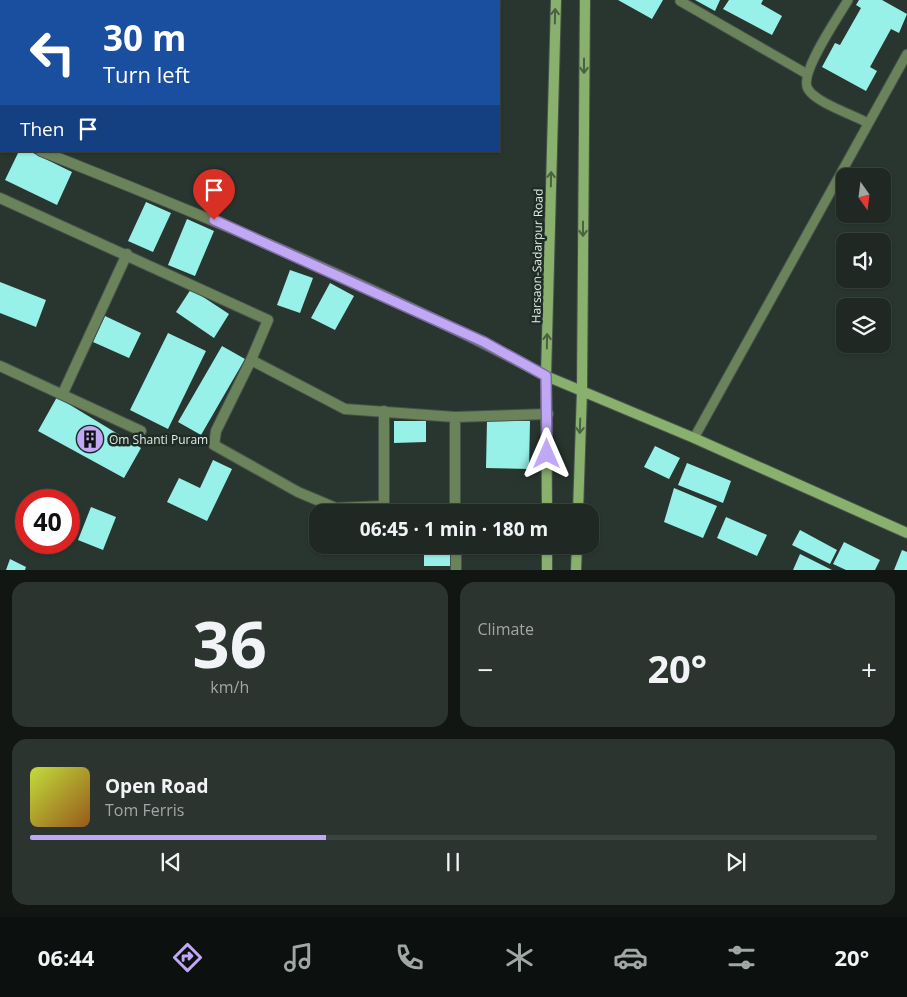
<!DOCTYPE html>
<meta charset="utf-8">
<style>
:root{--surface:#1f2823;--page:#2c3430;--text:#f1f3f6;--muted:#a1a6a6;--line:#3c4441;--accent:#c0a8f4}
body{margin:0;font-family:"Open Sans",sans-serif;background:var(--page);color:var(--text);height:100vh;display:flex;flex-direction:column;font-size:19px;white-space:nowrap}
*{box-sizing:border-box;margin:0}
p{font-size:16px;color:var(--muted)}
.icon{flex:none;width:28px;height:28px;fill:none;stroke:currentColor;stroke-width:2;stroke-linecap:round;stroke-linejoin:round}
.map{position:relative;height:570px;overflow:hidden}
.drawer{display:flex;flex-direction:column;gap:12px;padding:12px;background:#111613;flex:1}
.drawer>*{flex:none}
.top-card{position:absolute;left:0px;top:0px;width:500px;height:152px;box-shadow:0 1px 4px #0004,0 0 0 1px var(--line);background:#1a4fa0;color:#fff;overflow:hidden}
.needle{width:32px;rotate:166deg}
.buttons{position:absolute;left:836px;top:168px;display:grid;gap:10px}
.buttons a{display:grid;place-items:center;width:55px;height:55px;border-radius:10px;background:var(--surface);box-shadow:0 1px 4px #0004,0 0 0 1px var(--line);font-size:25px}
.speed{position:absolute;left:15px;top:489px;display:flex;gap:10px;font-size:25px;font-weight:700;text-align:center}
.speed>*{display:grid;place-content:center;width:65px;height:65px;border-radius:50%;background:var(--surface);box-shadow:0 1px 4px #0004,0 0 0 1px var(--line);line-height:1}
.speed .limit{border:8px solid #d22;background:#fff;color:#111}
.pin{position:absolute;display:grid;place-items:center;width:42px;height:42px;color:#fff;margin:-51px -21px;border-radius:50% 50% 50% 0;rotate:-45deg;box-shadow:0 0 5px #0007}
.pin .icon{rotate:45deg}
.me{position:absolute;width:55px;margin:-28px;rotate:0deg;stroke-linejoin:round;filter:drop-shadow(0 0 4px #0008)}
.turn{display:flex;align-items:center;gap:18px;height:105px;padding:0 20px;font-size:22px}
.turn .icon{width:65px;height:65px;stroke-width:2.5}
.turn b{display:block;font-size:35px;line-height:42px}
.then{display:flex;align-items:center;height:48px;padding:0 20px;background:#0003;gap:10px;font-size:19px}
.big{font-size:38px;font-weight:700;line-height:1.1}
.drawer .tile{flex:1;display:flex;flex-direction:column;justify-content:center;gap:8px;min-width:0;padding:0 18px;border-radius:15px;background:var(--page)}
.drawer .dial{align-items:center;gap:0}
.dial b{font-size:65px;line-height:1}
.song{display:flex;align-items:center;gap:15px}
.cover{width:60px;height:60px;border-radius:8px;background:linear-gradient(135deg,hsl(70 70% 55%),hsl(30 70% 35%))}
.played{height:5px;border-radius:2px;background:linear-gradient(90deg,var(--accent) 35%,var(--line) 35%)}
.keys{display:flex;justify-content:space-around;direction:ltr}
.heat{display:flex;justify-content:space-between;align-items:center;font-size:28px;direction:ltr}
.drawer .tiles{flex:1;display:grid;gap:12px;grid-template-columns:1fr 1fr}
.tile:last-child{grid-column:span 2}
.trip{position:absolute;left:309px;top:504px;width:290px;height:50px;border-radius:15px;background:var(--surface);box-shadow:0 1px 4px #0004,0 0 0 1px var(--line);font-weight:700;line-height:50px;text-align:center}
.dock{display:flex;height:80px;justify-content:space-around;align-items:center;background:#0c100e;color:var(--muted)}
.dock .icon{width:35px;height:35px}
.dock .on{color:var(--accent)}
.dock b{font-size:22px;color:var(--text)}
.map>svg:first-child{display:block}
.building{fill:#98f1e9}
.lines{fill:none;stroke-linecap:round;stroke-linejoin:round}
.lane-casing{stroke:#46534c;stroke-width:11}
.street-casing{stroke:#46534c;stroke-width:12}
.secondary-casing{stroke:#46534c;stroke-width:12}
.lane{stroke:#6b835a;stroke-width:9}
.street{stroke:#6b835a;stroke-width:10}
.secondary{stroke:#8ab06e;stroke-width:10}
.oneway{stroke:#4a6142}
.route-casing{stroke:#7d6d9f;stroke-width:12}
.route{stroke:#c0a8f4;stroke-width:9}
.labels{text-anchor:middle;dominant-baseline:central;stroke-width:5;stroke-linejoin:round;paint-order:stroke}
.street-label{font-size:12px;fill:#e1eae5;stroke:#1f2c25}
.poi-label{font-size:12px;fill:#e1eae5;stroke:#1f2c25;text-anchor:start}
</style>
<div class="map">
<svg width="907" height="570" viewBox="0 0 907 570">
<rect width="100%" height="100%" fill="#29362f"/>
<path class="building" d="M 618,0 L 663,0 L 652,19 Z
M 695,0 L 720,0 L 715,11 Z
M 729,0 L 763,0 L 761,4 L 782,16 L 772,35 L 723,9 Z
M 859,0 L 882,0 L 907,14 L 899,33 L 891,29 L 870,67 L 877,71 L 866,91 L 822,67 L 835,43 L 840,45 L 861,8 L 856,5 Z
M 19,151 L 29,151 L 72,172 L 57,205 L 5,180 Z
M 146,202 L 171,213 L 153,252 L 128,241 Z
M 187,219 L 214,231 L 195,276 L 168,265 Z
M 290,270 L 313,278 L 300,313 L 277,305 Z
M 0,282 L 46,300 L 36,327 L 0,313 Z
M 330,283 L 354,296 L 335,330 L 311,318 Z
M 191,289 L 229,314 L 214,338 L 176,312 Z
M 105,316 L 141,333 L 129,358 L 93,342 Z
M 168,333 L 206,351 L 168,429 L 130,410 Z
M 222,346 L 245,359 L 201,435 L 178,422 Z
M 57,397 L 141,448 L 124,478 L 38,431 Z
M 487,420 L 530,421 L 529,469 L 486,468 Z
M 394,421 L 426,421 L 426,442 L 394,443 Z
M 655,446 L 680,458 L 669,479 L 644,467 Z
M 213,460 L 232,469 L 207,521 L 167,502 L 179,478 L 200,488 Z
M 687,463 L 731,481 L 723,503 L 678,485 Z
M 674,488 L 717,506 L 703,538 L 664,522 Z
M 91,507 L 116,517 L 103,550 L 78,540 Z
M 726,517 L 767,535 L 757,556 L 717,538 Z
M 800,530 L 837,550 L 830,564 L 792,545 Z
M 844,542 L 880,560 L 875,570 L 846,570 L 833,564 Z
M 424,545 L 453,545 L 453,549 L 424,549 Z
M 502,545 L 543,545 L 543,548 L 502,550 Z
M 902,550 L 907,552 L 907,570 L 894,570 Z
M 424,552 L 450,552 L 450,566 L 424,566 Z
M 800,554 L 832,570 L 793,570 Z
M 10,559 L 26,567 L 25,570 L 6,570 Z"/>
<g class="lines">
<g class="lane-casing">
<path id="lane" d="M 848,0 C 839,16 798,74 808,89 C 816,103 854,115 868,123
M 680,1 L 807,74
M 694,438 L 907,54"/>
</g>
<g class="street-casing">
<path id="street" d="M 0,135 L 1,136
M 41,151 C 212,219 384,289 546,376
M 0,198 L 268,320 L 251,360 L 345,409 L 455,417 L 548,414
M 251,360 L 216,431 L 214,445 L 298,492 L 336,508 L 384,506 L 384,411
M 0,366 L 141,431
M 63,393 L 127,254
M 455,417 L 455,512
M 456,545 L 456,570"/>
</g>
<g class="secondary-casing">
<path id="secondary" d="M 546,376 L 694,438 L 907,533
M 547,512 L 546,376 L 556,0
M 578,512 L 582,391 L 585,0
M 547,570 L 547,545
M 576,570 L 577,545"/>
</g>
<use href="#lane" class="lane"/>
<use href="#street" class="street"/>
<use href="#secondary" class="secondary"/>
</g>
<defs><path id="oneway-shaft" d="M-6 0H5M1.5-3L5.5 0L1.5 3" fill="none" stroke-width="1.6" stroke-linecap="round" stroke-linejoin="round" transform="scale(1.25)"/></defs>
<g class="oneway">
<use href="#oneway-shaft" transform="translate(555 16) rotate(-89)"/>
<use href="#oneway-shaft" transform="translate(584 66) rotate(90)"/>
<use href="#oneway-shaft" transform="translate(551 179) rotate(-89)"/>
<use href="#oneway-shaft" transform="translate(583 229) rotate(90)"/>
<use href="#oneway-shaft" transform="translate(547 341) rotate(-89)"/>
<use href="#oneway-shaft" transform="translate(580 426) rotate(92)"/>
</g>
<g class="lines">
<g class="route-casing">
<path id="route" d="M 214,220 L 484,342 L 546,376 L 547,454"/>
</g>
<use href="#route" class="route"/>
</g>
<defs>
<g id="building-disc" transform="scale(1.4375)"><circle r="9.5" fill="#c0a8f4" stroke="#1f2c25"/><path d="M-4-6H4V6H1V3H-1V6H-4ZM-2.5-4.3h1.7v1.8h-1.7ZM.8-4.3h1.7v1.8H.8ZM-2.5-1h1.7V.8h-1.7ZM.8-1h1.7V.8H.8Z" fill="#111"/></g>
</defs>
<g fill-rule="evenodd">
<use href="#building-disc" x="90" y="439"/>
</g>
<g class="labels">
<g class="street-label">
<text transform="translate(537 256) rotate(-89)">Harsaon-Sadarpur Road</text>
</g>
<g class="poi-label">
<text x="109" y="439">Om Shanti Puram</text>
</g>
</g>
</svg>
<div class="buttons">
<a><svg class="needle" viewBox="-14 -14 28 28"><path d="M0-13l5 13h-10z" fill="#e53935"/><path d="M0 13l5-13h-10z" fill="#a1a6a6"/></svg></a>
<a><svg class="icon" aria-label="sound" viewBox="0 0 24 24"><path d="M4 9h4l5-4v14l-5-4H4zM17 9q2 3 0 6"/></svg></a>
<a><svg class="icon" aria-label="layers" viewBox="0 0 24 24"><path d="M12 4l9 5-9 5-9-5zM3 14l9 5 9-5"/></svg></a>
</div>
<div class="speed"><div class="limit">40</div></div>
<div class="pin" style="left:214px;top:220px;background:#d93025"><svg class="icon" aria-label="arrive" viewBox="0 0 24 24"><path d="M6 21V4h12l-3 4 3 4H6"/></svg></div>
<svg class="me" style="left:547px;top:454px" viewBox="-20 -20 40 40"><path d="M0-17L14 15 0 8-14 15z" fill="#c0a8f4" stroke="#fff" stroke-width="4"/></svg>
<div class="trip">06:45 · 1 min · 180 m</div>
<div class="top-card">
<div class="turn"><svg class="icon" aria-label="left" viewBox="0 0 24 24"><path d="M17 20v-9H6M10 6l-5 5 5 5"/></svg><div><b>30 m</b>Turn left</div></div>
<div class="then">Then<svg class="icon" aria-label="arrive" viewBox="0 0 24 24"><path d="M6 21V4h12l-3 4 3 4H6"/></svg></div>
</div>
</div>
<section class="drawer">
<div class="tiles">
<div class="tile dial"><b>36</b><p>km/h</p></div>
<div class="tile"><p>Climate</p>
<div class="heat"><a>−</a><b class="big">20°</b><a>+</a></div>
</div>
<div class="tile">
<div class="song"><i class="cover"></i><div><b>Open Road</b><p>Tom Ferris</p></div></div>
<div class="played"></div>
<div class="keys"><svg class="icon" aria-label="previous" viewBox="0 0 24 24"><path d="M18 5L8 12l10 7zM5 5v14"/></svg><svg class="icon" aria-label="pause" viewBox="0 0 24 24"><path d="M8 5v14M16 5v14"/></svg><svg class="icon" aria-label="next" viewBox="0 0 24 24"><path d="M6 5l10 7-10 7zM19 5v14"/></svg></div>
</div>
</div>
</section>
<nav class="dock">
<b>06:44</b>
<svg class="icon on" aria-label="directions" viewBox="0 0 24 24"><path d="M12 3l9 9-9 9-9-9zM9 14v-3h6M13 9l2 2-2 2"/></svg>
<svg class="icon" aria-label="music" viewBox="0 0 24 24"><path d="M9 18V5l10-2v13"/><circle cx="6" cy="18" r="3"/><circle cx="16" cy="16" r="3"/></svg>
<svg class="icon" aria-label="phone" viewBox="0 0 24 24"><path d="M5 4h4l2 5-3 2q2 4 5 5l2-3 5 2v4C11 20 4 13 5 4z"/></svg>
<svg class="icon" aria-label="climate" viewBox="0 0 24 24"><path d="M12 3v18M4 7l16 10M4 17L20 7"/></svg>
<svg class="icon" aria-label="car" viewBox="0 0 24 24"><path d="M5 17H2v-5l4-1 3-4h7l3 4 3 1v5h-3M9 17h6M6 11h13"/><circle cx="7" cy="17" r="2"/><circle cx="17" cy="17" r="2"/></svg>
<svg class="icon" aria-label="filters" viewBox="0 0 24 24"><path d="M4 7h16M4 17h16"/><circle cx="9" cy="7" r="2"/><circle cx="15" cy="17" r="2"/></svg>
<b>20°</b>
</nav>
